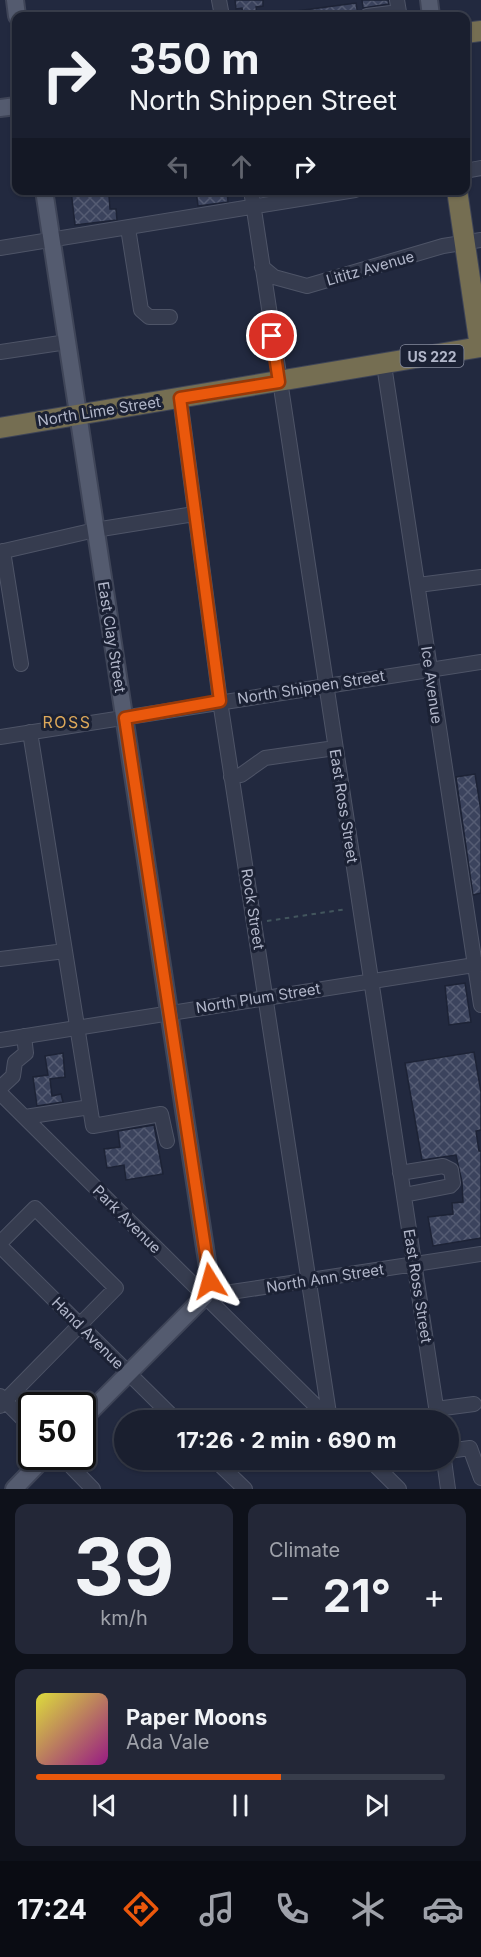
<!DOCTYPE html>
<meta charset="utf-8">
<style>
:root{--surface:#1a1f2f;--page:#232737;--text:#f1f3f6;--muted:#9fa2aa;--line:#383d4b;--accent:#ea580c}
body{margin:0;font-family:Inter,sans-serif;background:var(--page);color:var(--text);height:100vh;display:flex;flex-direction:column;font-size:22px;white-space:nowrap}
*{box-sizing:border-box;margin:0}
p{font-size:20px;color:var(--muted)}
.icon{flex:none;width:33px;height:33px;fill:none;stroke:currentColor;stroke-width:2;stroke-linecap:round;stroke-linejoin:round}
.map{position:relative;height:1489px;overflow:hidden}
.drawer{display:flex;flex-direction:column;gap:15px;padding:15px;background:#0e111a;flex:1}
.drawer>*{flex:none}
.top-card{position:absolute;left:12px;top:12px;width:458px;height:183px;border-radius:12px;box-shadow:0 2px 4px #0004,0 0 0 2px var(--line);background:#1a1f2f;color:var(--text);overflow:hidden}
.speed{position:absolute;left:18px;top:1392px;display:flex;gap:12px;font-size:30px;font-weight:700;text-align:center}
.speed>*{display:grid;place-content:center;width:78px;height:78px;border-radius:50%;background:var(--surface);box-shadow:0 2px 4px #0004,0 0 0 2px var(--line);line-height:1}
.speed .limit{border:3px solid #111;border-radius:9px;background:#fff;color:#111}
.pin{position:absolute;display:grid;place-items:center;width:51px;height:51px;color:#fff;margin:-26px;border:3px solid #fff;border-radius:50%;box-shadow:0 2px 6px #0007}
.me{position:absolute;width:66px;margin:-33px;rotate:352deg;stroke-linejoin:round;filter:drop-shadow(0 0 4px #0008)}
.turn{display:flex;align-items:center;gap:21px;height:126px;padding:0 18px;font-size:27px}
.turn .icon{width:78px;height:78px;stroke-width:2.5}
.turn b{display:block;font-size:42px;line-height:51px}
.lanes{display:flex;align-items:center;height:57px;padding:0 18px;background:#0003;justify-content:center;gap:30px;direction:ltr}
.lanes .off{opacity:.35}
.big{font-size:45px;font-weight:700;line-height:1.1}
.drawer .tile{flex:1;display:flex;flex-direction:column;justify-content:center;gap:9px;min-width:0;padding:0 21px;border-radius:12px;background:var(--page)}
.drawer .dial{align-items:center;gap:0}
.dial b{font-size:78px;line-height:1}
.song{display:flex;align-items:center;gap:18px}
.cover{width:72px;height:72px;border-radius:9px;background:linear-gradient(135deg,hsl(60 70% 55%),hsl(310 70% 35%))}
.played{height:6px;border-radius:3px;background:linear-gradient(90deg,var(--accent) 60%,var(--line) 60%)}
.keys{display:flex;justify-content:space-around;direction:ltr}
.heat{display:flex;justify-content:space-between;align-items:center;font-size:33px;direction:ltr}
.drawer .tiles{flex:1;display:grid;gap:15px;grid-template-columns:1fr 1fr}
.tile:last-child{grid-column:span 2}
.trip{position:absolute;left:114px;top:1410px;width:345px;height:60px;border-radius:30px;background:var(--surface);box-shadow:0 2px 4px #0004,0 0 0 2px var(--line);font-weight:700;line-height:60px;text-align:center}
.tabs{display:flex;height:96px;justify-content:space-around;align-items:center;background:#0a0c13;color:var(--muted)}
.tabs .icon{width:42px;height:42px}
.tabs .on{color:var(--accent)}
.tabs b{font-size:27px;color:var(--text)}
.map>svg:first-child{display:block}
.building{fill:url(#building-cross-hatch);stroke:#1d2336;stroke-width:1.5}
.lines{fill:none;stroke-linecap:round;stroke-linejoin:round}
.minor-casing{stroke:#4e5467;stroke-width:16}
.major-casing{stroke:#3f4558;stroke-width:20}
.highway-casing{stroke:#3e4457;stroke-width:22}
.path{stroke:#42555d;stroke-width:2;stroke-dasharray:4.5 4.5;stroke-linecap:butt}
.minor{stroke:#363c4f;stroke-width:14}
.major{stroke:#545b6f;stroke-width:16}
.highway{stroke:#756e52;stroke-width:20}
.route-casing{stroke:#983908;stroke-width:15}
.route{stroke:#ea580c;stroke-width:10}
.labels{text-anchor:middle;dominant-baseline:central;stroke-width:6;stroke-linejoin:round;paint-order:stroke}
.shield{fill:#1b2134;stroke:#858a9d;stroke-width:1.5}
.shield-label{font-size:14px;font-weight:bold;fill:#b2b7ca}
.street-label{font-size:15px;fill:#b2b7ca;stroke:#1b2134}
.neighbourhood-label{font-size:16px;letter-spacing:1.5px;fill:#dda85a;stroke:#1b2134}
</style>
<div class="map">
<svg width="481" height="1489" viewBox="0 0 481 1489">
<defs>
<pattern id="building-cross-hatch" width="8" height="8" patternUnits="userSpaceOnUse" patternTransform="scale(1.5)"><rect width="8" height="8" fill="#3b435d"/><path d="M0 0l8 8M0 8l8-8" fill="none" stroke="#555c73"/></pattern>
</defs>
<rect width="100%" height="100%" fill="#22293f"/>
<path class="building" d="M 235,0 L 263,0 L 263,6 L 256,7 L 257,14 L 243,16 L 242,8 L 236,9 Z
M 362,0 L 388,0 L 389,4 L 363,8 Z
M 356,3 L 358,16 L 298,16 L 297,11 Z
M 71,190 L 105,190 L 105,196 L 109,196 L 110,209 L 116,209 L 117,220 L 75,225 Z
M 196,190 L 227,190 L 228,202 L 198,206 Z
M 475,774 L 481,811 L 481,893 L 473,895 L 456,777 Z
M 465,983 L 471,1022 L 449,1025 L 445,986 Z
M 474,1052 L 481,1092 L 481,1130 L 476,1131 L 479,1151 L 481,1151 L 481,1238 L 433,1246 L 428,1217 L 453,1214 L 452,1203 L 463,1202 L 462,1182 L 456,1155 L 422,1160 L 405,1063 Z
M 63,1053 L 65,1077 L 50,1079 L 52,1096 L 61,1094 L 63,1102 L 37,1106 L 33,1077 L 48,1075 L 45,1056 Z
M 154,1125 L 163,1174 L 126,1180 L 124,1165 L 107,1168 L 104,1149 L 120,1147 L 118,1131 Z"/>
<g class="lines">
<g class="minor-casing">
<path id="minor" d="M 219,0 L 222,16
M 367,16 L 399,12 L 397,0
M 465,171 L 481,168
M 251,190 L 438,1420
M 128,228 L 141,310 L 149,317 L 170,317
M 0,248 L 355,190
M 262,267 L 274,277 L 307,286 L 443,246 L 481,240
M 0,352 L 67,342
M 384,365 L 481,1005
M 180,398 L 220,701 L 330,1420
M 3,551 L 21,664
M 0,552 L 95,530 L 194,514
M 418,585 L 481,577
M 30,732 L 93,1126 L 161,1114 L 167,1141
M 0,737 L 481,662
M 231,777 L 241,775 L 265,758 L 335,748
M 0,959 L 65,951
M 0,1040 L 481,964
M 0,1088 L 13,1076 L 15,1062 L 26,1053 L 24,1036
M 0,1093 L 330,1420
M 25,1117 L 90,1107
M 400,1173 L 443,1166 L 451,1170 L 453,1183 L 450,1186 L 404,1195
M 0,1243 L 35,1208 L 116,1288 L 0,1406
M 0,1246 L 176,1420
M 205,1296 L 481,1254
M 0,1396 L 32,1428
M 436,1409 L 474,1404
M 448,1451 L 470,1448 L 481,1478
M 61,1456 L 93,1489
M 215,1460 L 245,1489
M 370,1460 L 399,1489
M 444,1460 L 448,1489"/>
</g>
<g class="major-casing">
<path id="major" d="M 15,0 L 17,16
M 429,0 L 431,16
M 0,108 L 16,106
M 44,190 L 210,1281 L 205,1296 L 82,1420
M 14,1489 L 46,1456"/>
</g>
<g class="highway-casing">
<path id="highway" d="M 465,33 L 481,31
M 0,428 L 480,347 L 457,190"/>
</g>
<path class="path" d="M 267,921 L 347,909"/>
<use href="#minor" class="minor"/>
<use href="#major" class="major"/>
<use href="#highway" class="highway"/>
</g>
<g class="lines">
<g class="route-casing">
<path id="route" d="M 210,1281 L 125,718 L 220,701 L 180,398 L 279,382 L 272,336"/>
</g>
<use href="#route" class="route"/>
</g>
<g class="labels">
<rect class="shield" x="400.5" y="345" width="63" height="22" rx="4.5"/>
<g class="shield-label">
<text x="432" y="356">US 222</text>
</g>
<g class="street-label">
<text transform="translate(370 268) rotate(-16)">Lititz Avenue</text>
<text transform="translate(99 411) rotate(-9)">North Lime Street</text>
<text transform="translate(112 637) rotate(81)">East Clay Street</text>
<text transform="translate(432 685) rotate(82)">Ice Avenue</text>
<text transform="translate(311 687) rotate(-9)">North Shippen Street</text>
<text transform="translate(344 806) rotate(81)">East Ross Street</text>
<text transform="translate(253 909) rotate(81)">Rock Street</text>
<text transform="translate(258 998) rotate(-9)">North Plum Street</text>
<text transform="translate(127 1219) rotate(45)">Park Avenue</text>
<text transform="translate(325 1278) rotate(-9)">North Ann Street</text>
<text transform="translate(418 1286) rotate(81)">East Ross Street</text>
<text transform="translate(88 1333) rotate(45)">Hand Avenue</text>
</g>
<g class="neighbourhood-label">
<text x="67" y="722">ROSS</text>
</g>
</g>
</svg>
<div class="speed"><div class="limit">50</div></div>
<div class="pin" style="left:272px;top:336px;background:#d93025"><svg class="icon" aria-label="arrive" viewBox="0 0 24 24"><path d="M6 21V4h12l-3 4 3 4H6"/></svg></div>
<svg class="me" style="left:210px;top:1281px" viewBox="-20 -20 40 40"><path d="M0-17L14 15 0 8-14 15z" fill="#ea580c" stroke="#fff" stroke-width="4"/></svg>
<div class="trip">17:26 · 2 min · 690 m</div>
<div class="top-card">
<div class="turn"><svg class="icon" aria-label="right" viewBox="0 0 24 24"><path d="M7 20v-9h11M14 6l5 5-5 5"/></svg><div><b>350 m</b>North Shippen Street</div></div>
<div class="lanes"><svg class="icon off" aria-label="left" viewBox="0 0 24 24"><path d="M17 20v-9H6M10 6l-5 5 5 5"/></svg><svg class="icon off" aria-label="ahead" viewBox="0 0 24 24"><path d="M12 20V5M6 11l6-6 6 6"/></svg><svg class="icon" aria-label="right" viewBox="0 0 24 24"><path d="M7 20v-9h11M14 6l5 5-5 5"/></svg></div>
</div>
</div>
<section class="drawer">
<div class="tiles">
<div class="tile dial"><b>39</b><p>km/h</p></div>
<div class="tile"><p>Climate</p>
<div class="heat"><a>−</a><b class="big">21°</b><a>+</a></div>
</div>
<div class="tile">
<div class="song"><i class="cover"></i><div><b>Paper Moons</b><p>Ada Vale</p></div></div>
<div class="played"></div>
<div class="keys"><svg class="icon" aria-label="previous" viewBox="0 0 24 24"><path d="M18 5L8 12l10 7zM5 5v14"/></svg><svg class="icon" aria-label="pause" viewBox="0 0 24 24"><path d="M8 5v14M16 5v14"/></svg><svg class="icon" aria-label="next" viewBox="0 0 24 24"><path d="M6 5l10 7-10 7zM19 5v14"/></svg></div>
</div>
</div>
</section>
<nav class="tabs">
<b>17:24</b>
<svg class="icon on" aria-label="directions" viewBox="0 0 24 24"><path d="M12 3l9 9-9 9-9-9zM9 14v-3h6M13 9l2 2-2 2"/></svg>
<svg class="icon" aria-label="music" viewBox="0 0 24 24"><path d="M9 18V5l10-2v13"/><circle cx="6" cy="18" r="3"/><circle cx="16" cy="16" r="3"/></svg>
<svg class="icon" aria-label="phone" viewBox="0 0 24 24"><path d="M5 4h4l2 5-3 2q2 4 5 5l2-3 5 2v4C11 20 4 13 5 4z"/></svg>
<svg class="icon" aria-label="climate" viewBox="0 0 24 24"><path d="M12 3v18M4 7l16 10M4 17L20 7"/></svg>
<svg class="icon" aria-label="car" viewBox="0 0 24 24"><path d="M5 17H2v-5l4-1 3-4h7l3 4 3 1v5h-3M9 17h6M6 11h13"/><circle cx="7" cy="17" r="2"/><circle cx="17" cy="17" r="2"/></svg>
</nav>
